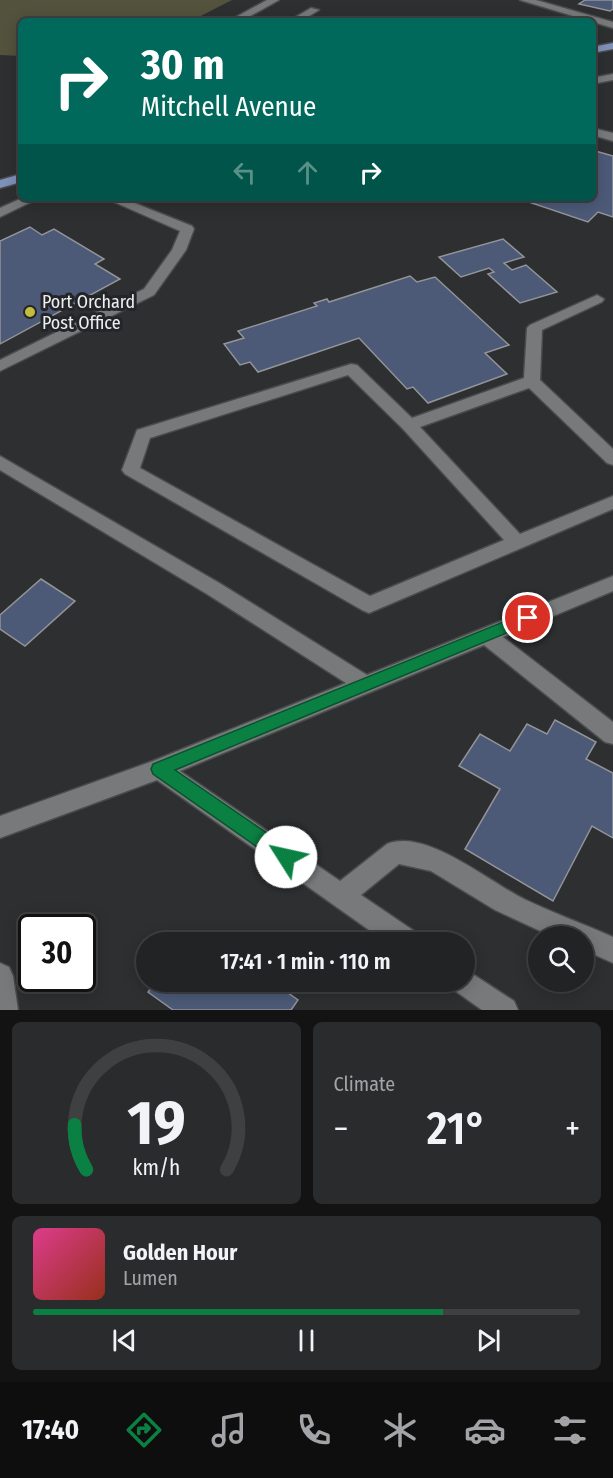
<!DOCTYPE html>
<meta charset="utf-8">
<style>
:root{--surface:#222325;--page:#2a2b2d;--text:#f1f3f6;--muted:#a2a4a7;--line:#3f4042;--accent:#0b8043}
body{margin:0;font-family:"Fira Sans Condensed",sans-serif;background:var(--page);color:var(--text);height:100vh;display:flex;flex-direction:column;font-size:22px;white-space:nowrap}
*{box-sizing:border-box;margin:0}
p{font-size:20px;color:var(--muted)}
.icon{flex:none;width:33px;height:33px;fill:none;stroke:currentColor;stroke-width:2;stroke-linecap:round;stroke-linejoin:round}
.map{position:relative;height:1010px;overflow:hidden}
.side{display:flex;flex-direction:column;gap:12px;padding:12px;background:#131314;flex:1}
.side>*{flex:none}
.hud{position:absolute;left:18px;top:18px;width:578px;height:183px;border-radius:9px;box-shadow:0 3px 15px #0003,0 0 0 2px var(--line);background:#00695c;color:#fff;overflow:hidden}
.controls{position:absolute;left:528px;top:926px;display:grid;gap:12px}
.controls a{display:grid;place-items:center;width:66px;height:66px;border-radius:50%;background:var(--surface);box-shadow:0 3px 15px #0003,0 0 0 2px var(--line);font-size:30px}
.speed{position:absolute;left:18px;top:914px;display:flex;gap:12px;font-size:30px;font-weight:700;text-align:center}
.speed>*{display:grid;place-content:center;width:78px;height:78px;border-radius:50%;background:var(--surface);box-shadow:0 3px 15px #0003,0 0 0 2px var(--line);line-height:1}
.speed .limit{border:3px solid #111;border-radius:9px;background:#fff;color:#111}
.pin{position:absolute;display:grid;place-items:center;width:51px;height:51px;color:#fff;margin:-26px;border:3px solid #fff;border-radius:50%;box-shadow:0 2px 6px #0007}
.me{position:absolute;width:66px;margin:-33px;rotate:305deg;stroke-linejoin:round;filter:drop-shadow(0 0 4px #0008)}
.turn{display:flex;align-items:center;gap:21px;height:126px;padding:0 24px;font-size:27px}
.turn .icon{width:78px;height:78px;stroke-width:2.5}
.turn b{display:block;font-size:42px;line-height:51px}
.lanes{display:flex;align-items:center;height:57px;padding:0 24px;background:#0003;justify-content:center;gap:30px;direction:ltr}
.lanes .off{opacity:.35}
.big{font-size:45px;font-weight:600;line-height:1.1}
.side .widget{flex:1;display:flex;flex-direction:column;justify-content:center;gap:9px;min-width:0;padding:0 21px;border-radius:9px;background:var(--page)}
.side .dial{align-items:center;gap:0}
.dial svg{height:156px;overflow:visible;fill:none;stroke:var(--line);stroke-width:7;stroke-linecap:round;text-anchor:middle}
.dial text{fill:var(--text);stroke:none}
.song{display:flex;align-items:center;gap:18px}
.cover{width:72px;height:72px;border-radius:9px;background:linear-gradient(135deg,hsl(330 70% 55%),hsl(10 70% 35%))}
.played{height:6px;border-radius:3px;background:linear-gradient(90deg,var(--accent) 75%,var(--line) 75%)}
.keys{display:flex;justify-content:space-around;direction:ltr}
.heat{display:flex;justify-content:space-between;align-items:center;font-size:33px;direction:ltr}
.side .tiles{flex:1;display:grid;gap:12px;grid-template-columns:1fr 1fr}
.widget:last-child{grid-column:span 2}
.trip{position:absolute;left:136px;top:932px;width:339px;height:60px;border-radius:30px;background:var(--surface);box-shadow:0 3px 15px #0003,0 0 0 2px var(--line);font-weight:600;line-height:60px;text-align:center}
.dock{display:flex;height:96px;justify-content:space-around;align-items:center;background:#0e0e0f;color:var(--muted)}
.dock .icon{width:42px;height:42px}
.dock .selected{color:var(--accent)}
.dock b{font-size:27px;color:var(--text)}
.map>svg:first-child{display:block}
.green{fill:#53523d}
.building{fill:#4c5a78;stroke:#939497;stroke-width:1.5}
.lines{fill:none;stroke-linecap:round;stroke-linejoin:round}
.minor-casing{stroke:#4a4b4d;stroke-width:3}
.major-casing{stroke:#4a4b4d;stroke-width:3}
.minor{fill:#77797b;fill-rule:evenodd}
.major{fill:#7e91b9;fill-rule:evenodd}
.route{fill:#0b8043;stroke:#07532c;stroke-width:1.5}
.poi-dot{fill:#c3bd3e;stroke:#242528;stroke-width:2}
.labels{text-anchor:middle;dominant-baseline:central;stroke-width:6;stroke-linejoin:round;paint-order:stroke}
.poi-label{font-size:18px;fill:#eeeff0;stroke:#242528;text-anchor:start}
</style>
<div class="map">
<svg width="613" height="1010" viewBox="0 0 613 1010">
<rect width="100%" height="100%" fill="#2e2f31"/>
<path class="green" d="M 0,0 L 232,0 L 191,21 L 21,21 L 21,56 L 0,55 Z"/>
<path class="building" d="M 585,0 L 613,0 L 613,9 L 610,11 L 579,4 Z
M 592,150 L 613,156 L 613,217 L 598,212 L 588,222 L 517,198 L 592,198 Z
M 30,227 L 42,235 L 54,229 L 104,259 L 95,264 L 120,279 L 0,344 L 0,241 Z
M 503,239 L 524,257 L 504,263 L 512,270 L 526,265 L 557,292 L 520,303 L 488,274 L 494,272 L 489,268 L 461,277 L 439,257 Z
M 410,276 L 417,282 L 435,277 L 509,345 L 485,353 L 507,374 L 428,403 L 413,387 L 407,389 L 359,338 L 258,372 L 250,362 L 240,365 L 224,344 L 244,338 L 238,331 L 317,306 L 314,303 L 327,299 L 329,302 Z
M 41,579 L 75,601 L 25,646 L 0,629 L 0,615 Z
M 555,720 L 596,742 L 586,759 L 613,773 L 613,838 L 592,826 L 553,901 L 465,849 L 500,789 L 459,766 L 480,734 L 510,751 L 527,724 L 547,734 Z
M 156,981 L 271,981 L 298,1000 L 291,1010 L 173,1010 L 148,992 Z"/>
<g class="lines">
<g class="minor-casing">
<path id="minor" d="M 267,0 L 279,0 L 245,19 L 236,17 Z
M 520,0 L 536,0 L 613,22 L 613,28 Z
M 311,8 L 319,10 L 301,21 L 289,21 Z
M 613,74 L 613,80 L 592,84 L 592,78 Z
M 592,128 L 613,133 L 613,141 L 592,135 Z
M 22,198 L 39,198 L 0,217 L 0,208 Z
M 105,198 L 122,198 L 192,226 L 194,229 L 186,250 L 154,295 L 0,371 L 0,360 L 144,289 L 172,250 L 180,231 Z
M 597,295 L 604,299 L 602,302 L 542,330 L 540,380 L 613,449 L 613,465 L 607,463 L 529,388 L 420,427 L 520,534 L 613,496 L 613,509 L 376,610 L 369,613 L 362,610 L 125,474 L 122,470 L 137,430 L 351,364 L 357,365 L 412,418 L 524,378 L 527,328 L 530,325 ZM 348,375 L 403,429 L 504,540 L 370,596 L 140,468 L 150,438 Z
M 0,456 L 221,584 L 367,675 L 613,576 L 613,591 L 503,637 L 613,722 L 613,744 L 605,742 L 484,645 L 180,771 L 340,881 L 387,844 C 426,828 489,882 524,899 C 553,913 584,924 613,937 L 613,963 L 584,950 L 584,936 L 551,936 L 495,910 L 431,871 L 399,864 L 361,895 L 417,933 L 421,942 L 386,942 L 157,780 L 0,838 L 0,816 L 153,761 L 346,683 L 207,594 L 0,470 Z
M 0,963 L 9,967 L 13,976 L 18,1010 L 0,1010 Z
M 465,969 L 514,1001 L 518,1010 L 482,1010 L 454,990 L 450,981 L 465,981 Z"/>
</g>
<g class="major-casing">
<path id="major" d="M 613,43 L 613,49 L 592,53 L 592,47 Z
M 21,174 L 21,182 L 0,188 L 0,180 Z"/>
</g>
<use href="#minor" class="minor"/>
<use href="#major" class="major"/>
</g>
<path class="route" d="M 528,612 L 533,614 L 536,618 L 533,622 L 175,770 L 293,851 L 296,857 L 293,863 L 286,866 L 280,863 L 153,774 L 151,769 L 153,764 Z"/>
<circle class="poi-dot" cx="30" cy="312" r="6"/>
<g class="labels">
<g class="poi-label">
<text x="42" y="302">Port Orchard<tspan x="42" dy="21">Post Office</tspan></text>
</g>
</g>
</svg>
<div class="controls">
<a><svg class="icon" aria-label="search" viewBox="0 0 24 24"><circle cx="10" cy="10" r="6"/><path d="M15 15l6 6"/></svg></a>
</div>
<div class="speed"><div class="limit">30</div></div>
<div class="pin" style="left:528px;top:618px;background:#d93025"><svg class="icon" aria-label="arrive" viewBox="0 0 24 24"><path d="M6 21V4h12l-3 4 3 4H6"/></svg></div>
<svg class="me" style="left:286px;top:857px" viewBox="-20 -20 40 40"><circle r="19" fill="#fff"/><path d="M0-13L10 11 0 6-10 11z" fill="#0b8043"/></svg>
<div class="trip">17:41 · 1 min · 110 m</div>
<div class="hud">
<div class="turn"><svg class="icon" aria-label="right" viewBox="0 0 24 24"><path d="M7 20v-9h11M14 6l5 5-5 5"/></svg><div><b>30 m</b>Mitchell Avenue</div></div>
<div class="lanes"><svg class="icon off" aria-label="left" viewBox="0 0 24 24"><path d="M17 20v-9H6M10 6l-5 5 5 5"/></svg><svg class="icon off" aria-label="ahead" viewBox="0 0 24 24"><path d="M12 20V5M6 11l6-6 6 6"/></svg><svg class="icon" aria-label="right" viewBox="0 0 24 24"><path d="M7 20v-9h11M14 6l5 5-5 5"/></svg></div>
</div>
</div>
<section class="side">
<div class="tiles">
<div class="widget dial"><svg viewBox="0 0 100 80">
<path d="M14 69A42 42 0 1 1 86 69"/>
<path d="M14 69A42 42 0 0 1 8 46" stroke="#0b8043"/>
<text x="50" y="56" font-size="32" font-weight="700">19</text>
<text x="50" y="72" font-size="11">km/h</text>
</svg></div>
<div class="widget"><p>Climate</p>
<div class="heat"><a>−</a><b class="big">21°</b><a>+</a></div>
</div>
<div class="widget">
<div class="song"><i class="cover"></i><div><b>Golden Hour</b><p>Lumen</p></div></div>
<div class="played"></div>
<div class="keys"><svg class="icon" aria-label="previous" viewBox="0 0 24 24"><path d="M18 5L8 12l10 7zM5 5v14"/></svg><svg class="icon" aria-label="pause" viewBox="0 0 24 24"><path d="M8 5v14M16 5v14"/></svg><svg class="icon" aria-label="next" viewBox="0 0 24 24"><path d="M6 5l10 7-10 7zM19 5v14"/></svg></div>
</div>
</div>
</section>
<nav class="dock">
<b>17:40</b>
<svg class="icon selected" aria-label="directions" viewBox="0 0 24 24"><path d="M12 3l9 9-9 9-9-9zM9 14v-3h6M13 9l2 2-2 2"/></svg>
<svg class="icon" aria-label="music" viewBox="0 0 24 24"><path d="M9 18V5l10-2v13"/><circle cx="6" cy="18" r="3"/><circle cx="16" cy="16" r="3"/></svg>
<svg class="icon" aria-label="phone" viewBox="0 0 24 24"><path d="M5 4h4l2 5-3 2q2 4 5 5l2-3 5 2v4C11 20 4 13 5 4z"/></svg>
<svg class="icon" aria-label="climate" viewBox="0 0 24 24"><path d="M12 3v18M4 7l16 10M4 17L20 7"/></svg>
<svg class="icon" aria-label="car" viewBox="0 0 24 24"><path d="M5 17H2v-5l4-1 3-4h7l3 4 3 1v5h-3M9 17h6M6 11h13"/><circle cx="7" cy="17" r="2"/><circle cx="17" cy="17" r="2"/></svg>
<svg class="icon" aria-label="filters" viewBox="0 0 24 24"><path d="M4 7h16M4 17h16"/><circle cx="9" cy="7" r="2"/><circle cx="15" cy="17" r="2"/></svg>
</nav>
